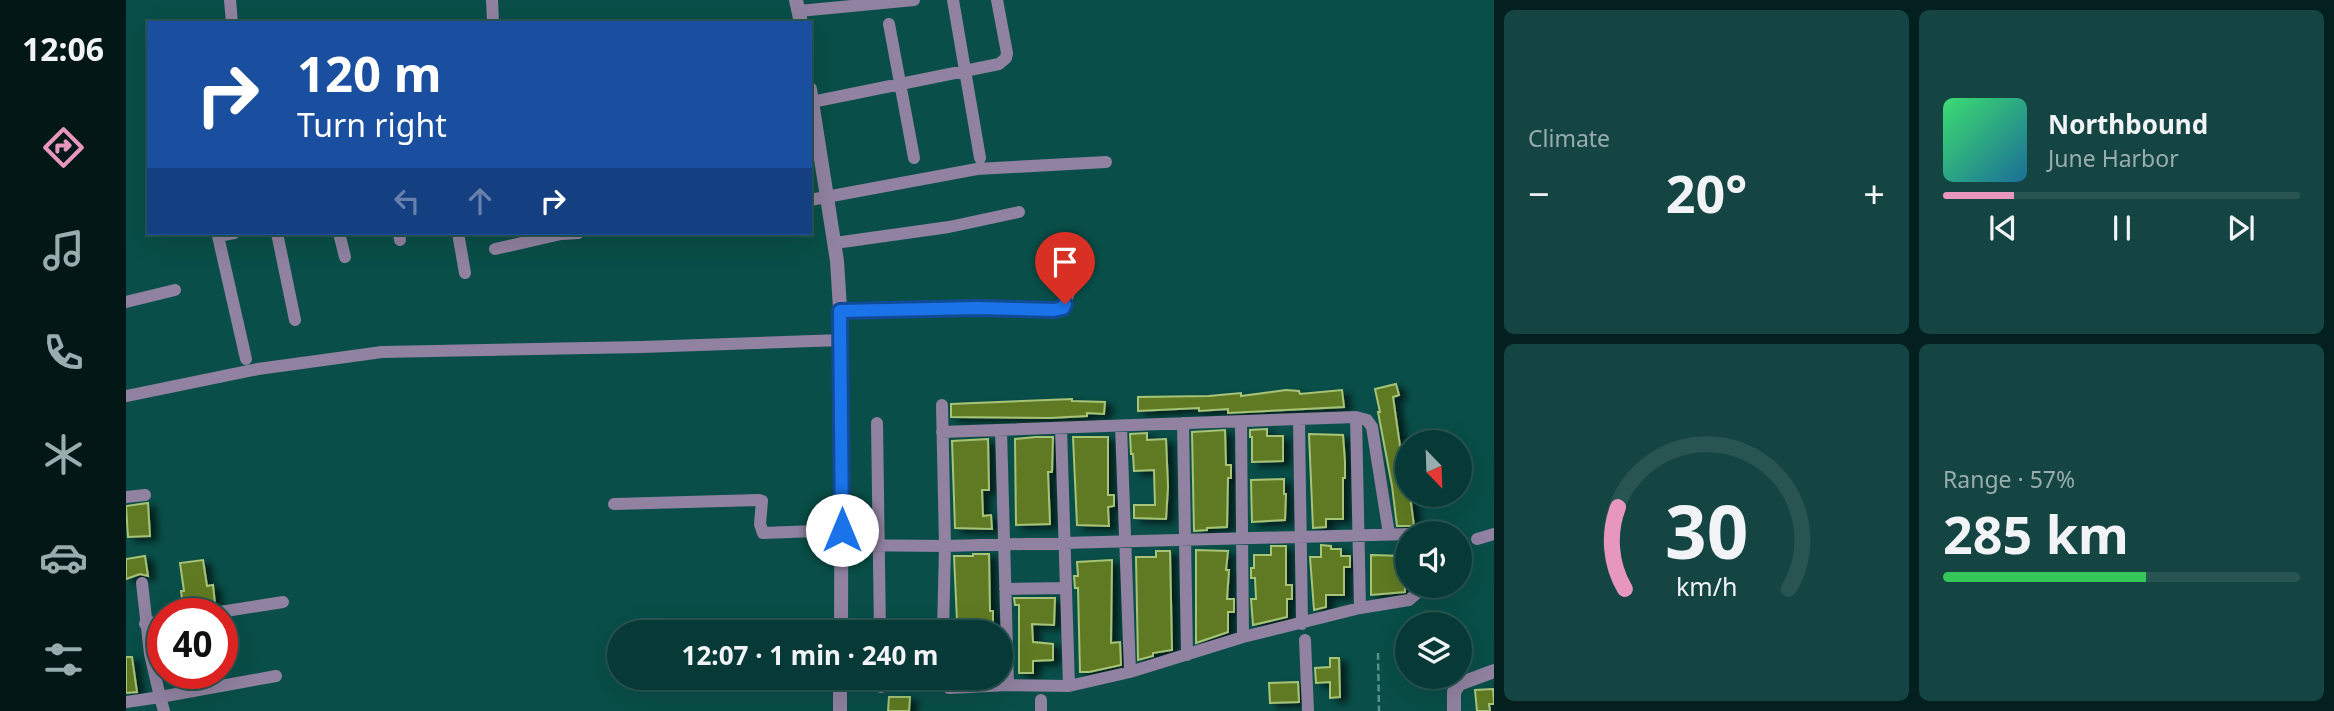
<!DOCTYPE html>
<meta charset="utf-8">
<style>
:root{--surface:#073a36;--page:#154542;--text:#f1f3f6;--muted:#98adad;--line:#285451;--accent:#e797bd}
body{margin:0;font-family:"Noto Sans",sans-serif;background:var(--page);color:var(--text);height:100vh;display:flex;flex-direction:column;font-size:26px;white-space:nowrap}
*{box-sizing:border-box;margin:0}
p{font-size:23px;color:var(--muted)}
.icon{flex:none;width:38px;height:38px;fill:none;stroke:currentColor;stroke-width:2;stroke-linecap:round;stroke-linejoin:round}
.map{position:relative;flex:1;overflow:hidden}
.side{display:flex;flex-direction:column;gap:10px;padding:10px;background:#04201e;width:840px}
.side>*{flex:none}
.banner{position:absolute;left:21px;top:21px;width:665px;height:214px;border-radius:0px;box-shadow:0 7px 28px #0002,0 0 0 2px var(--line);background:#1a4fa0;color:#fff;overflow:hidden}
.needle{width:46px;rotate:157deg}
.buttons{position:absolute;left:1269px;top:430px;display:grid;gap:14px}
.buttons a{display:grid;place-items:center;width:77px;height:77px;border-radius:50%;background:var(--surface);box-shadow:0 7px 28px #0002,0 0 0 2px var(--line);font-size:35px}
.speed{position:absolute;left:21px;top:598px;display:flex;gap:14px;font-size:35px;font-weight:700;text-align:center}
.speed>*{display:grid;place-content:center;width:91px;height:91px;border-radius:50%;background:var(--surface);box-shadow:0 7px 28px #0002,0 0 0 2px var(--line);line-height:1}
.speed .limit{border:10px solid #d22;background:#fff;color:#111}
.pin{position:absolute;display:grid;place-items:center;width:60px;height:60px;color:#fff;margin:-72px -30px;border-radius:50% 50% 50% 0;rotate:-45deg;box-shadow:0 0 7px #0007}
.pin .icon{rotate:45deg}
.me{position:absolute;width:77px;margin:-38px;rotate:0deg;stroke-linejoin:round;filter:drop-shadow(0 0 5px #0008)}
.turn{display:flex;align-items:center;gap:24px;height:147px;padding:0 35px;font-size:32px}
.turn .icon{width:91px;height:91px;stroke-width:2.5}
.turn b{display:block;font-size:49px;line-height:60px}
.lanes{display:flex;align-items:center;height:66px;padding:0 35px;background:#0003;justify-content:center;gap:35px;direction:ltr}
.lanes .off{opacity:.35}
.big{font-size:52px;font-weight:700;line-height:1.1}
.side .tile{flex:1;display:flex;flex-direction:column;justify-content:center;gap:10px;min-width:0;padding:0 24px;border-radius:10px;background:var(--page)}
.side .dial{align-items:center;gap:0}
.dial svg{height:182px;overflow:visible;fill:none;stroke:var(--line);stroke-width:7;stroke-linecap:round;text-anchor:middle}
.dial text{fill:var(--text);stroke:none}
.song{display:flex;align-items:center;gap:21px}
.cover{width:84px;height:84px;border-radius:10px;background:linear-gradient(135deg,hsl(140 70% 55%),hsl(200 70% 35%))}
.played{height:7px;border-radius:4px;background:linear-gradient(90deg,var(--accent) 20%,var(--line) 20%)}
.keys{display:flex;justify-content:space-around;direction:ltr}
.heat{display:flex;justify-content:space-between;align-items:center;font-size:38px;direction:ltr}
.charge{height:10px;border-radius:5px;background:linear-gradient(90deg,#34c759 57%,var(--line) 0)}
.side .tiles{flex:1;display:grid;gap:10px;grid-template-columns:repeat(2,1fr)}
.trip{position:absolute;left:481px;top:620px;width:406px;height:70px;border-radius:35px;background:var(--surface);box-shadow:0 7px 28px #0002,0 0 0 2px var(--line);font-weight:700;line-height:70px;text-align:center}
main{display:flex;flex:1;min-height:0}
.menu{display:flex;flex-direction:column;width:126px;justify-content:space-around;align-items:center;background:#031716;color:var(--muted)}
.menu .icon{width:49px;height:49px}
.menu .current{color:var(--accent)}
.menu b{font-size:32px;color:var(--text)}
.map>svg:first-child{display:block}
.building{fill:#5e7a24;stroke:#a6c377;stroke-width:2;filter:url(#shadow)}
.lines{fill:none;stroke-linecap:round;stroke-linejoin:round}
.path{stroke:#55938c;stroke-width:2.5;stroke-dasharray:7 3.5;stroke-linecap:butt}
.minor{stroke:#9082a0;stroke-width:12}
.tertiary{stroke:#9082a0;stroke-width:14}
.route-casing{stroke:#114b97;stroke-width:18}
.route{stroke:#1a73e8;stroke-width:12}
</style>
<main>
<nav class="menu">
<b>12:06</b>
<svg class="icon current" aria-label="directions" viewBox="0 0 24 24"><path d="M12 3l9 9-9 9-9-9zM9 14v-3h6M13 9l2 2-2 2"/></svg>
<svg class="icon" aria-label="music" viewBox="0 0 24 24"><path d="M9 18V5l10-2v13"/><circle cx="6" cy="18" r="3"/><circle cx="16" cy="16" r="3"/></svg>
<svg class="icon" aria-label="phone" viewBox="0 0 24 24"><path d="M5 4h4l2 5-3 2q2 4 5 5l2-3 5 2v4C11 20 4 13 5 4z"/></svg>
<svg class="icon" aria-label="climate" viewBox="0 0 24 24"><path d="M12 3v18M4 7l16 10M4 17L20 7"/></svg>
<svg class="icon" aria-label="car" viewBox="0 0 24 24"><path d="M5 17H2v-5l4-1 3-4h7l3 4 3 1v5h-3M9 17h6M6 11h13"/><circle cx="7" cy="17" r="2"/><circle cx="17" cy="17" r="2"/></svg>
<svg class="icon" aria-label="filters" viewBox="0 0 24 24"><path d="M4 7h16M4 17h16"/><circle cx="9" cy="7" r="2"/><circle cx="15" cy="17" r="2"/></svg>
</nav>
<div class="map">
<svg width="1368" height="711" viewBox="0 0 1368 711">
<defs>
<filter id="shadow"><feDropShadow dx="7" dy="4" stdDeviation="3.5" flood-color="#0009"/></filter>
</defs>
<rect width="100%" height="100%" fill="#094e48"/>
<path class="building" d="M 1270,384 L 1273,395 L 1267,397 L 1281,495 L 1284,495 L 1288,526 L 1271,526 L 1266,486 L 1252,412 L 1254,412 L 1249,389 Z
M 1160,390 L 1173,391 L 1174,394 L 1216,390 L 1218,407 L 1102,413 L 1102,409 L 1073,411 L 1073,408 L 1012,411 L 1012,397 L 1083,396 L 1115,393 L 1115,396 Z
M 946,399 L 946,401 L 979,402 L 978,414 L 961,413 L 961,416 L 924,418 L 825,417 L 825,404 Z
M 1141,429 L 1141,436 L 1157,436 L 1157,461 L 1126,462 L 1126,437 L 1124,437 L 1124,430 Z
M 1099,430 L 1100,465 L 1105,465 L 1105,478 L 1102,478 L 1101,527 L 1081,528 L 1081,530 L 1068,531 L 1066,432 Z
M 1021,433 L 1021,440 L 1040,439 L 1042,487 L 1040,519 L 1008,518 L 1008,505 L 1029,505 L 1028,470 L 1008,471 L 1007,454 L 1005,454 L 1004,434 Z
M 1183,434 L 1217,435 L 1219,462 L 1219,478 L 1217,478 L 1217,519 L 1200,519 L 1200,527 L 1187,528 Z
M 910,437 L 927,437 L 926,472 L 922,472 L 924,524 L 890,525 L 889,439 Z
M 947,437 L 982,437 L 982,495 L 988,495 L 988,506 L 982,507 L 983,526 L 951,525 Z
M 862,439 L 863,490 L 856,490 L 857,516 L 865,515 L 866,529 L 829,528 L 826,441 Z
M 1158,479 L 1158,494 L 1160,494 L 1159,520 L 1126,522 L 1125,480 Z
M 22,503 L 24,536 L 2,537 L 0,506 Z
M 1195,545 L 1205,546 L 1205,549 L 1215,549 L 1215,556 L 1224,556 L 1224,567 L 1218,567 L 1218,595 L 1200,595 L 1200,607 L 1188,610 L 1184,557 L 1195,557 Z
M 1145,546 L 1160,546 L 1160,585 L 1166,585 L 1166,599 L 1161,599 L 1161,617 L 1127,625 L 1125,599 L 1130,599 L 1129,578 L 1125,578 L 1125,568 L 1128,568 L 1128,555 L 1145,555 Z
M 1070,550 L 1102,551 L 1100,570 L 1103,570 L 1101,599 L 1108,599 L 1108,612 L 1102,612 L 1102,632 L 1070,643 Z
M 1030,551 L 1044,551 L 1046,650 L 1027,653 L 1027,656 L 1012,660 L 1010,557 L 1030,557 Z
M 847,554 L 863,554 L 864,611 L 867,611 L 867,632 L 852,632 L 852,627 L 849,627 L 849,620 L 831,621 L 828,556 L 847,556 Z
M 1245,555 L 1278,556 L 1279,592 L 1245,595 Z
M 19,556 L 22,576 L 14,574 L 0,579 L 0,559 Z
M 77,560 L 81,586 L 87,585 L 89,604 L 57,607 L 55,591 L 58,591 L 54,563 Z
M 986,560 L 985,643 L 994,642 L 995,665 L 963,672 L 954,672 L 952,588 L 949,588 L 948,576 L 952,576 L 951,562 Z
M 888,598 L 929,598 L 928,625 L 906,624 L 907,642 L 927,644 L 927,660 L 907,661 L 907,673 L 893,673 L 893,605 L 889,605 Z
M 0,657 L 6,657 L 11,692 L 0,693 Z
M 1204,658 L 1213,658 L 1214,697 L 1204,698 L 1204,682 L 1190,683 L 1189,668 L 1204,667 Z
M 1172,682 L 1173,702 L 1144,703 L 1143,683 Z
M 1367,689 L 1368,704 L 1363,704 L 1364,711 L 1351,711 L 1349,690 Z
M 763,697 L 784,697 L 783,711 L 762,711 Z"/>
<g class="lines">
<path class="path" d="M 1252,653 L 1253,711"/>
<path class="minor" d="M 104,0 L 106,23
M 366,0 L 367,23
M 827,0 L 854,158
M 673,11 L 788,0
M 763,24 L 788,158
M 686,102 L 873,64 L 880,58 L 881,53 L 871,0
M 684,200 L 851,169 L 980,162
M 108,233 L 92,236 L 120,359
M 151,233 L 169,320
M 213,233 L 219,257
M 273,233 L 274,240
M 332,233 L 339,273
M 709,243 L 823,227 L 893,212
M 369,249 L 435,234 L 452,233
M 0,302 L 49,290
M 714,311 L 851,308 L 933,309 L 939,304 L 944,289
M 0,396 L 132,369 L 256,352 L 516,347 L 716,340
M 816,405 L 819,546 L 817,632
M 1230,417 L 1234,608
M 1173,420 L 1176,624
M 1115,422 L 1117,637
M 751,423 L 754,632
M 1057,423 L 1061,655
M 995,426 L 1004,672
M 935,428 L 943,686
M 875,430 L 882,685
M 816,432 L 1230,417 L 1241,420 L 1246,427 L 1263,534
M 0,497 L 19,495
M 488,504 L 633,500 L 636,501 L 634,524 L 637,533 L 716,530
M 1351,539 L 1368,534
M 715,545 L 819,546 L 1285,534
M 16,583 L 24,654 L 34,697 L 150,676
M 879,589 L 940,588
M 81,614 L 157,602
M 19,624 L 37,621
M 1179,640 L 1182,711
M 755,677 L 755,687
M 816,677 L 818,684 L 823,688 L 882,685 L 943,686 L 1004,672 L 1117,637 L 1234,608 L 1283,600 L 1291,593 L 1292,586
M 0,702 L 34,697 L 38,711
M 915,711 L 915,700"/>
<path class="tertiary" d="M 670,0 L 675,23
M 684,89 L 711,261 L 716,340 L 715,632
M 714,711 L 714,677
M 1328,711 L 1328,692 L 1333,684 L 1368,671"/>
</g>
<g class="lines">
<g class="route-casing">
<path id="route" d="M 716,530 L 714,311 L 851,308 L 928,310 L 937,308 L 939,304"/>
</g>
<use href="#route" class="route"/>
</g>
</svg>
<div class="buttons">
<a><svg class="needle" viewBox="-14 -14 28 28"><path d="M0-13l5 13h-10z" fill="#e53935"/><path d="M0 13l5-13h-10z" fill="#98adad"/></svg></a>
<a><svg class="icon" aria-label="sound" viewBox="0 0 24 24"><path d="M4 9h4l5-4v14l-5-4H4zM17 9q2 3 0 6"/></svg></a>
<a><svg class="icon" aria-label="layers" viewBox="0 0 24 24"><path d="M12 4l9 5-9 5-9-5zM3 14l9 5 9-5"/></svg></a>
</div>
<div class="speed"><div class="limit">40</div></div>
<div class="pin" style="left:939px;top:304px;background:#d93025"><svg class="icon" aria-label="arrive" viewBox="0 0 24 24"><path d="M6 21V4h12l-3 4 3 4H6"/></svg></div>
<svg class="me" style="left:716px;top:530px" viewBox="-20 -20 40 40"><circle r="19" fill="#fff"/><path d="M0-13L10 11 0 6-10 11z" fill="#1a73e8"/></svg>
<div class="trip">12:07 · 1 min · 240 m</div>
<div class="banner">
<div class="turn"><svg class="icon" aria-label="right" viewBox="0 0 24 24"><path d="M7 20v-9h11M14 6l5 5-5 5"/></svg><div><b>120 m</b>Turn right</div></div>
<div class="lanes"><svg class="icon off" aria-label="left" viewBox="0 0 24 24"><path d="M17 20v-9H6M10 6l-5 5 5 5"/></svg><svg class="icon off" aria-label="ahead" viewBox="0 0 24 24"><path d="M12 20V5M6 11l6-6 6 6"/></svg><svg class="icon" aria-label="right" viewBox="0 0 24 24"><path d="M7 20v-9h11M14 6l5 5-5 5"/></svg></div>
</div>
</div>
<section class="side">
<div class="tiles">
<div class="tile"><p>Climate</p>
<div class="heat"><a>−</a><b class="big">20°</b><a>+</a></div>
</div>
<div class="tile">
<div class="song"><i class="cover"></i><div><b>Northbound</b><p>June Harbor</p></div></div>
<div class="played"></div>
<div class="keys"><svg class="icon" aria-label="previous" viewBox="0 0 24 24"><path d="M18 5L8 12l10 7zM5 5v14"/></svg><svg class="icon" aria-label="pause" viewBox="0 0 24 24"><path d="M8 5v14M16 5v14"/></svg><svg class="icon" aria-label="next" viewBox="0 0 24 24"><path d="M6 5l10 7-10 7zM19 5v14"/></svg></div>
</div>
<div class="tile dial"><svg viewBox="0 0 100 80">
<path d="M14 69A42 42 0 1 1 86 69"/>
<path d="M14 69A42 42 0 0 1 11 33" stroke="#e797bd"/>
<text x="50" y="56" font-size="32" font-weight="700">30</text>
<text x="50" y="72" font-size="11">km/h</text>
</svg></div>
<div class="tile"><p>Range · 57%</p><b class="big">285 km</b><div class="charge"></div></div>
</div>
</section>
</main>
